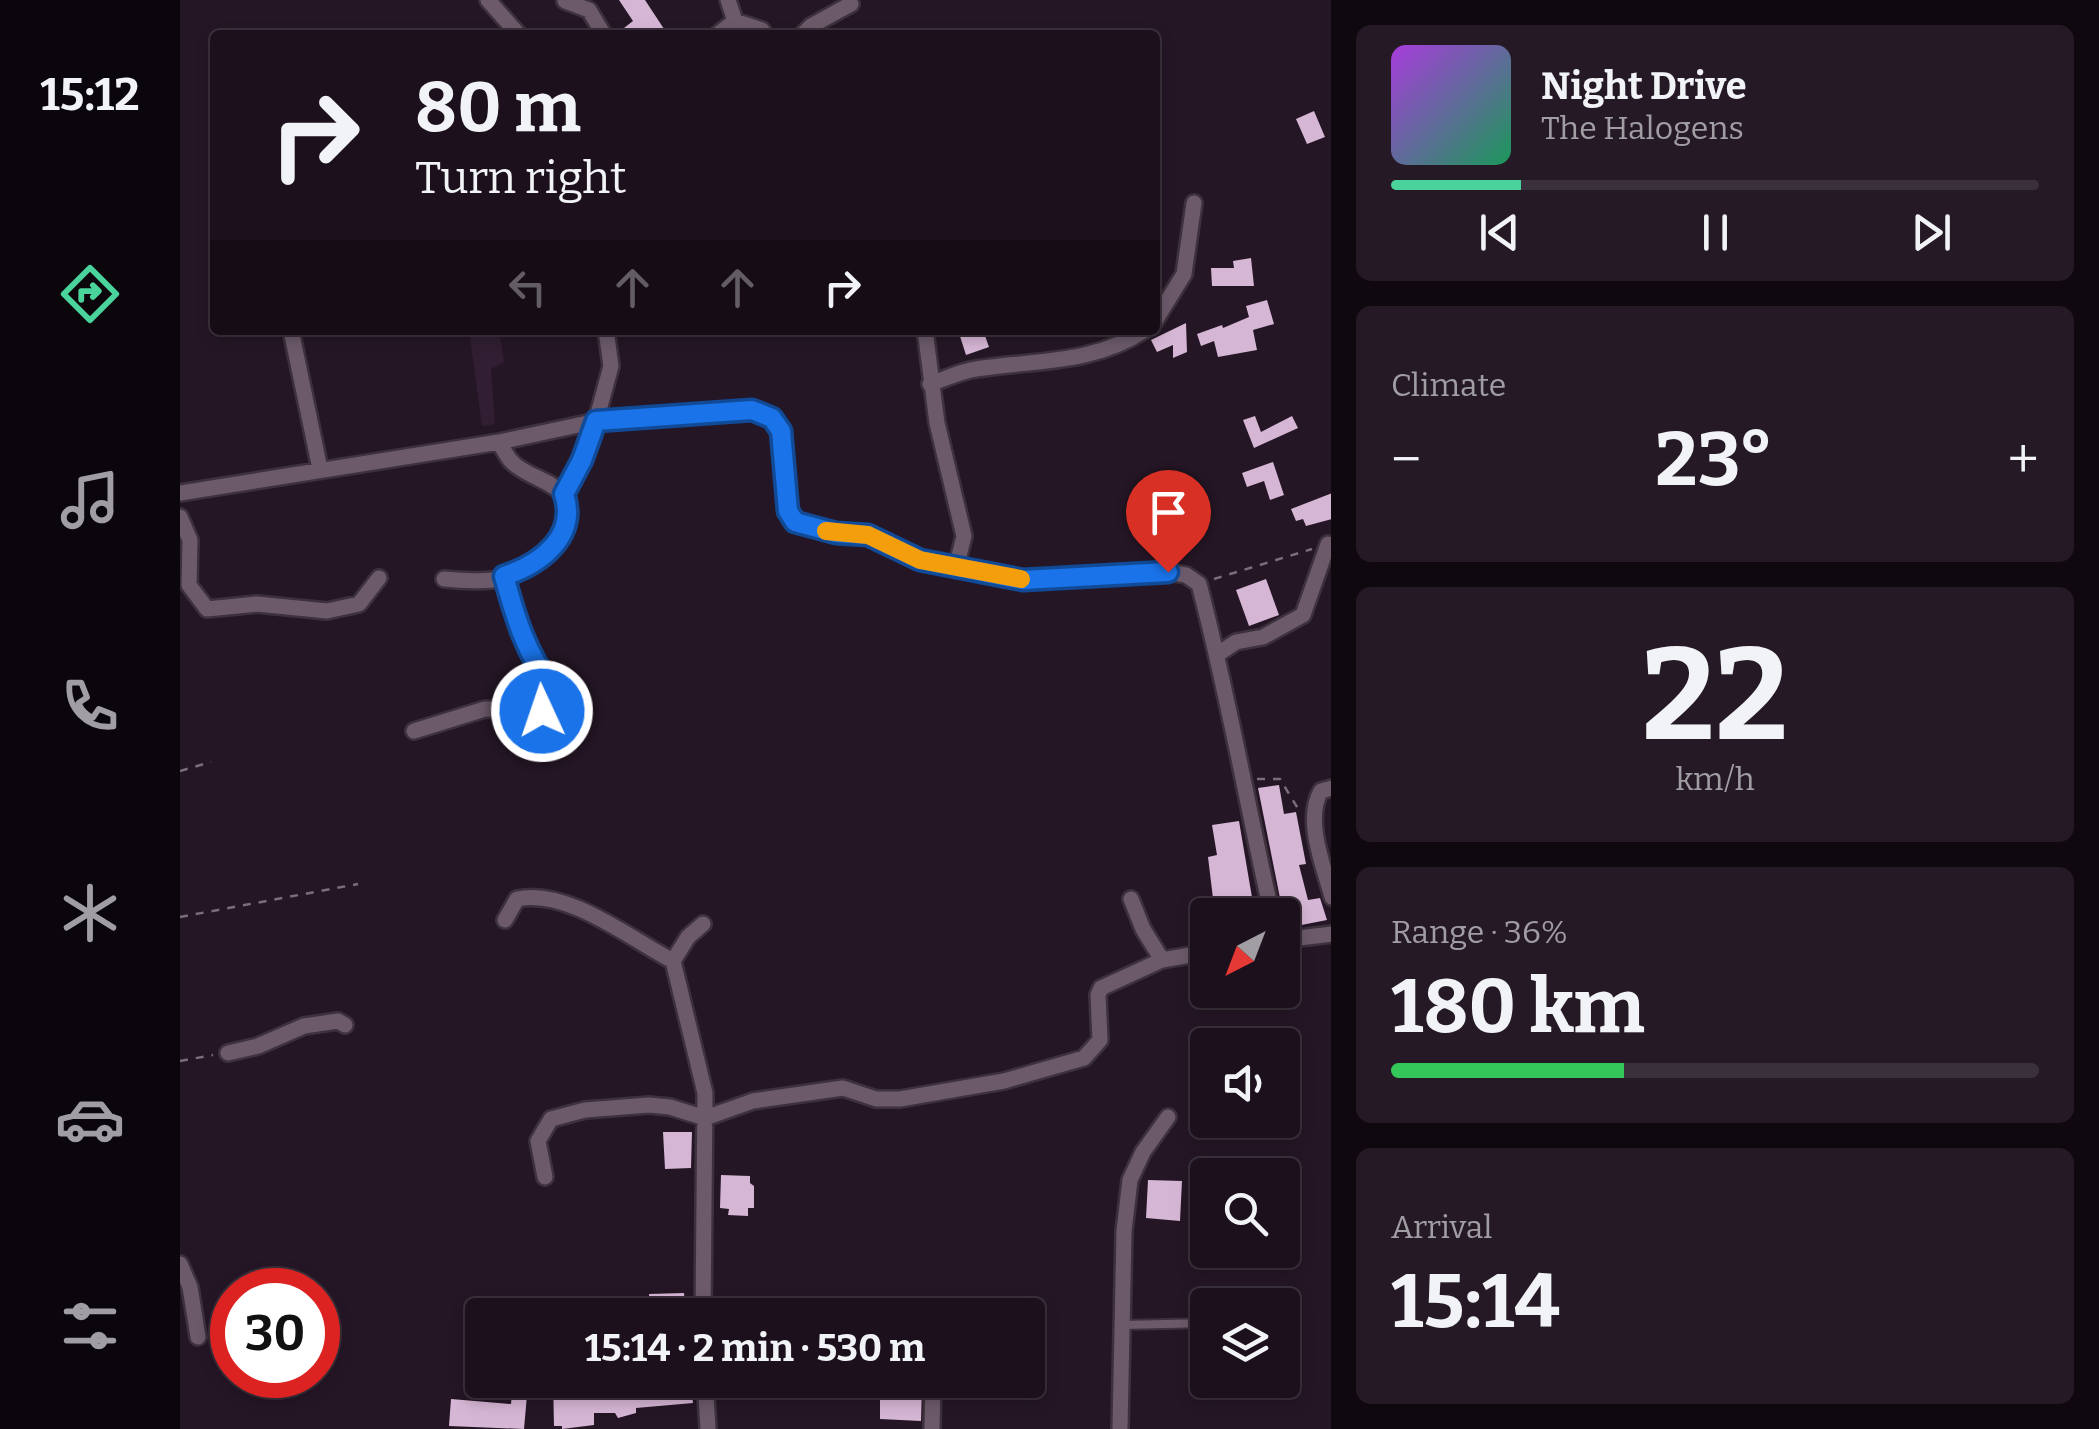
<!DOCTYPE html>
<meta charset="utf-8">
<style>
:root{--surface:#1c101c;--page:#251925;--text:#f1f3f6;--muted:#a09da3;--line:#3a303b;--accent:#4ad49c}
body{margin:0;font-family:Bitter,serif;background:var(--page);color:var(--text);height:100vh;display:flex;flex-direction:column;font-size:38px;white-space:nowrap}
*{box-sizing:border-box;margin:0}
p{font-size:32px;color:var(--muted)}
.icon{flex:none;width:55px;height:55px;fill:none;stroke:currentColor;stroke-width:2;stroke-linecap:round;stroke-linejoin:round}
.map{position:relative;flex:1;overflow:hidden}
.details{display:flex;flex-direction:column;gap:25px;padding:25px;background:#0f090f;width:768px}
.details>*{flex:none}
.hud{position:absolute;left:30px;top:30px;width:950px;height:305px;border-radius:10px;box-shadow:0 5px 15px #0003,0 0 0 2px var(--line);background:#1c101c;color:var(--text);overflow:hidden}
.needle{width:65px;rotate:222deg}
.controls{position:absolute;left:1010px;top:898px;display:grid;gap:20px}
.controls a{display:grid;place-items:center;width:110px;height:110px;border-radius:10px;background:var(--surface);box-shadow:0 5px 15px #0003,0 0 0 2px var(--line);font-size:50px}
.speed{position:absolute;left:30px;top:1268px;display:flex;gap:20px;font-size:50px;font-weight:700;text-align:center}
.speed>*{display:grid;place-content:center;width:130px;height:130px;border-radius:50%;background:var(--surface);box-shadow:0 5px 15px #0003,0 0 0 2px var(--line);line-height:1}
.speed .limit{border:15px solid #d22;background:#fff;color:#111}
.pin{position:absolute;display:grid;place-items:center;width:85px;height:85px;color:#fff;margin:-102px -42px;border-radius:50% 50% 50% 0;rotate:-45deg;box-shadow:0 0 10px #0007}
.pin .icon{rotate:45deg}
.me{position:absolute;width:110px;margin:-55px;rotate:357deg;stroke-linejoin:round;filter:drop-shadow(0 0 8px #0008)}
.turn{display:flex;align-items:center;gap:35px;height:210px;padding:0 40px;font-size:45px}
.turn .icon{width:130px;height:130px;stroke-width:2.5}
.turn b{display:block;font-size:70px;line-height:85px}
.lanes{display:flex;align-items:center;height:95px;padding:0 40px;background:#0003;justify-content:center;gap:50px;direction:ltr}
.lanes .off{opacity:.35}
.big{font-size:75px;font-weight:700;line-height:1.1}
.details .card{flex:1;display:flex;flex-direction:column;justify-content:center;gap:15px;min-width:0;padding:0 35px;border-radius:15px;background:var(--page)}
.details .dial{align-items:center;gap:0}
.dial b{font-size:130px;line-height:1}
.song{display:flex;align-items:center;gap:30px}
.cover{width:120px;height:120px;border-radius:15px;background:linear-gradient(135deg,hsl(280 70% 55%),hsl(150 70% 35%))}
.played{height:10px;border-radius:5px;background:linear-gradient(90deg,var(--accent) 20%,var(--line) 20%)}
.keys{display:flex;justify-content:space-around;direction:ltr}
.heat{display:flex;justify-content:space-between;align-items:center;font-size:55px;direction:ltr}
.charge{height:15px;border-radius:8px;background:linear-gradient(90deg,#34c759 36%,var(--line) 0)}
.trip{position:absolute;left:285px;top:1298px;width:580px;height:100px;border-radius:10px;background:var(--surface);box-shadow:0 5px 15px #0003,0 0 0 2px var(--line);font-weight:700;line-height:100px;text-align:center}
main{display:flex;flex:1;min-height:0}
.dock{display:flex;flex-direction:column;width:180px;justify-content:space-around;align-items:center;background:#0b060b;color:var(--muted)}
.dock .icon{width:70px;height:70px}
.dock .active{color:var(--accent)}
.dock b{font-size:45px;color:var(--text)}
.map>svg:first-child{display:block}
.built{fill:#311e32}
.building{fill:#d6b6d5}
.lines{fill:none;stroke-linecap:round;stroke-linejoin:round}
.lane-casing{stroke:#3c313c;stroke-width:12}
.street-casing{stroke:#3c313c;stroke-width:20}
.path{stroke:#7b6e7b;stroke-width:2.5;stroke-dasharray:8 8;stroke-linecap:butt}
.lane{stroke:#6c5a6b;stroke-width:8}
.street{stroke:#6c5a6b;stroke-width:15}
.route-casing{stroke:#114b97;stroke-width:25}
.route{stroke:#1a73e8;stroke-width:18}
.slow{stroke:#f59e0b;stroke-width:18}
</style>
<main>
<nav class="dock">
<b>15:12</b>
<svg class="icon active" aria-label="directions" viewBox="0 0 24 24"><path d="M12 3l9 9-9 9-9-9zM9 14v-3h6M13 9l2 2-2 2"/></svg>
<svg class="icon" aria-label="music" viewBox="0 0 24 24"><path d="M9 18V5l10-2v13"/><circle cx="6" cy="18" r="3"/><circle cx="16" cy="16" r="3"/></svg>
<svg class="icon" aria-label="phone" viewBox="0 0 24 24"><path d="M5 4h4l2 5-3 2q2 4 5 5l2-3 5 2v4C11 20 4 13 5 4z"/></svg>
<svg class="icon" aria-label="climate" viewBox="0 0 24 24"><path d="M12 3v18M4 7l16 10M4 17L20 7"/></svg>
<svg class="icon" aria-label="car" viewBox="0 0 24 24"><path d="M5 17H2v-5l4-1 3-4h7l3 4 3 1v5h-3M9 17h6M6 11h13"/><circle cx="7" cy="17" r="2"/><circle cx="17" cy="17" r="2"/></svg>
<svg class="icon" aria-label="filters" viewBox="0 0 24 24"><path d="M4 7h16M4 17h16"/><circle cx="9" cy="7" r="2"/><circle cx="15" cy="17" r="2"/></svg>
</nav>
<div class="map">
<svg width="1152" height="1429" viewBox="0 0 1152 1429">
<rect width="100%" height="100%" fill="#251625"/>
<path class="built" d="M 289,330 L 319,330 L 324,362 L 311,369 L 315,424 L 302,426 Z"/>
<path class="building" d="M 439,0 L 465,0 L 488,35 L 435,35 L 453,21 Z
M 1134,111 L 1145,137 L 1127,144 L 1116,119 Z
M 1071,258 L 1074,286 L 1032,286 L 1031,268 L 1054,268 L 1053,261 Z
M 1087,300 L 1094,324 L 1073,330 L 1077,350 L 1038,357 L 1034,341 L 1021,346 L 1017,334 L 1042,325 L 1043,328 L 1069,317 L 1066,306 Z
M 1006,323 L 1007,352 L 993,358 L 993,345 L 977,352 L 971,340 Z
M 778,330 L 803,330 L 809,347 L 786,355 Z
M 1075,416 L 1081,432 L 1112,416 L 1118,428 L 1074,448 L 1063,420 Z
M 1093,462 L 1104,495 L 1090,500 L 1084,481 L 1067,487 L 1062,473 Z
M 1152,493 L 1152,519 L 1126,526 L 1123,519 L 1116,521 L 1111,509 Z
M 1086,579 L 1099,615 L 1069,626 L 1056,590 Z
M 1099,785 L 1104,814 L 1116,812 L 1126,864 L 1119,865 L 1128,900 L 1140,898 L 1147,920 L 1106,928 L 1078,788 Z
M 1059,821 L 1075,915 L 1035,915 L 1028,857 L 1037,855 L 1032,825 Z
M 483,1132 L 512,1132 L 511,1168 L 485,1169 Z
M 541,1175 L 570,1176 L 570,1183 L 574,1186 L 574,1208 L 568,1208 L 568,1216 L 548,1215 L 549,1209 L 540,1208 Z
M 968,1180 L 1002,1181 L 1000,1221 L 966,1218 Z
M 504,1293 L 505,1308 L 499,1307 L 502,1315 L 470,1315 L 469,1294 Z
M 373,1380 L 419,1380 L 418,1389 L 473,1387 L 472,1380 L 510,1380 L 513,1403 L 456,1408 L 456,1413 L 438,1418 L 435,1413 L 414,1413 L 414,1425 L 382,1429 L 382,1426 L 374,1426 Z
M 709,1386 L 742,1386 L 741,1421 L 700,1419 L 700,1392 L 710,1392 Z
M 332,1393 L 347,1395 L 344,1429 L 269,1426 L 271,1399 L 331,1404 Z"/>
<g class="lines">
<g class="lane-casing">
<path id="lane" d="M 942,1325 L 1028,1323"/>
</g>
<g class="street-casing">
<path id="street" d="M 308,0 L 339,35
M 548,0 L 555,21
M 385,1 L 409,10 L 424,35
M 537,35 L 555,21 L 582,30 L 585,35
M 622,35 L 631,26 L 671,4
M 975,321 L 1004,274 L 1014,203
M 111,330 L 140,469
M 745,330 L 757,423 L 784,536 L 777,564
M 750,384 C 765,379 781,371 796,369 C 855,360 914,364 965,330
M 0,493 L 319,442 L 417,421 L 572,410 L 592,418 L 601,431 L 608,511 L 615,522 L 627,526 L 655,533 L 688,535 L 740,559 L 843,580 L 988,572 L 1006,575 L 1019,584 C 1048,693 1067,805 1092,915
M 383,494 L 412,436 L 431,366 L 426,330
M 0,517 L 10,540 L 9,585 L 27,609 L 77,604 L 147,611 L 179,604 L 199,578
M 264,579 C 280,580 297,582 312,580 C 342,575 409,535 384,496 C 374,481 345,476 332,462 C 327,457 323,448 319,442
M 1038,654 L 1056,642 L 1083,637 L 1123,615 L 1148,544
M 234,731 L 305,709 L 362,711 L 371,700 L 372,687 C 347,654 335,616 324,576
M 1152,788 L 1141,791 C 1124,820 1144,867 1152,897
M 951,899 L 963,929 L 982,960
M 325,920 L 337,899 C 387,888 449,938 493,961
M 1102,940 L 1152,934
M 48,1053 L 78,1046 L 124,1026 L 158,1021 L 165,1025
M 365,1177 L 358,1141 L 371,1119 L 405,1110 L 469,1105 L 490,1107 L 525,1118 L 573,1101 L 663,1088 L 696,1099 L 720,1099 L 824,1081 L 904,1058 L 920,1040 L 918,995 L 921,988 L 982,960 L 1028,952
M 0,1264 L 10,1287 L 18,1337
M 523,1315 L 525,1093 L 493,961 L 508,937 L 523,924
M 525,1380 L 528,1429
M 752,1429 L 753,1380
M 940,1429 L 944,1231 L 950,1180 L 963,1152 L 988,1117"/>
</g>
<path class="path" d="M 1034,579 L 1132,549
M 0,771 L 31,762
M 1077,779 L 1100,779 L 1120,812
M 0,917 L 178,884
M 0,1061 L 33,1055"/>
<use href="#lane" class="lane"/>
<use href="#street" class="street"/>
</g>
<g class="lines">
<g class="route-casing">
<path id="route" d="M 362,711 L 371,700 L 372,687 C 346,654 335,616 324,576 C 361,564 398,536 384,494 L 402,460 L 416,421 L 572,410 L 592,418 L 601,431 L 608,511 L 615,522 L 656,533 L 688,535 L 740,560 L 843,580 L 988,572"/>
</g>
<use href="#route" class="route"/>
<path class="slow" d="M 646,531 L 688,535 L 740,560 L 841,579"/>
</g>
</svg>
<div class="controls">
<a><svg class="needle" viewBox="-14 -14 28 28"><path d="M0-13l5 13h-10z" fill="#e53935"/><path d="M0 13l5-13h-10z" fill="#a09da3"/></svg></a>
<a><svg class="icon" aria-label="sound" viewBox="0 0 24 24"><path d="M4 9h4l5-4v14l-5-4H4zM17 9q2 3 0 6"/></svg></a>
<a><svg class="icon" aria-label="search" viewBox="0 0 24 24"><circle cx="10" cy="10" r="6"/><path d="M15 15l6 6"/></svg></a>
<a><svg class="icon" aria-label="layers" viewBox="0 0 24 24"><path d="M12 4l9 5-9 5-9-5zM3 14l9 5 9-5"/></svg></a>
</div>
<div class="speed"><div class="limit">30</div></div>
<div class="pin" style="left:988px;top:572px;background:#d93025"><svg class="icon" aria-label="arrive" viewBox="0 0 24 24"><path d="M6 21V4h12l-3 4 3 4H6"/></svg></div>
<svg class="me" style="left:362px;top:711px" viewBox="-20 -20 40 40"><circle r="17" fill="#1a73e8" stroke="#fff" stroke-width="3"/><path d="M0-11L8 9 0 5-8 9z" fill="#fff"/></svg>
<div class="trip">15:14 · 2 min · 530 m</div>
<div class="hud">
<div class="turn"><svg class="icon" aria-label="right" viewBox="0 0 24 24"><path d="M7 20v-9h11M14 6l5 5-5 5"/></svg><div><b>80 m</b>Turn right</div></div>
<div class="lanes"><svg class="icon off" aria-label="left" viewBox="0 0 24 24"><path d="M17 20v-9H6M10 6l-5 5 5 5"/></svg><svg class="icon off" aria-label="ahead" viewBox="0 0 24 24"><path d="M12 20V5M6 11l6-6 6 6"/></svg><svg class="icon off" aria-label="ahead" viewBox="0 0 24 24"><path d="M12 20V5M6 11l6-6 6 6"/></svg><svg class="icon" aria-label="right" viewBox="0 0 24 24"><path d="M7 20v-9h11M14 6l5 5-5 5"/></svg></div>
</div>
</div>
<section class="details">
<div class="card">
<div class="song"><i class="cover"></i><div><b>Night Drive</b><p>The Halogens</p></div></div>
<div class="played"></div>
<div class="keys"><svg class="icon" aria-label="previous" viewBox="0 0 24 24"><path d="M18 5L8 12l10 7zM5 5v14"/></svg><svg class="icon" aria-label="pause" viewBox="0 0 24 24"><path d="M8 5v14M16 5v14"/></svg><svg class="icon" aria-label="next" viewBox="0 0 24 24"><path d="M6 5l10 7-10 7zM19 5v14"/></svg></div>
</div>
<div class="card"><p>Climate</p>
<div class="heat"><a>−</a><b class="big">23°</b><a>+</a></div>
</div>
<div class="card dial"><b>22</b><p>km/h</p></div>
<div class="card"><p>Range · 36%</p><b class="big">180 km</b><div class="charge"></div></div>
<div class="card"><p>Arrival</p><b class="big">15:14</b></div>
</section>
</main>
